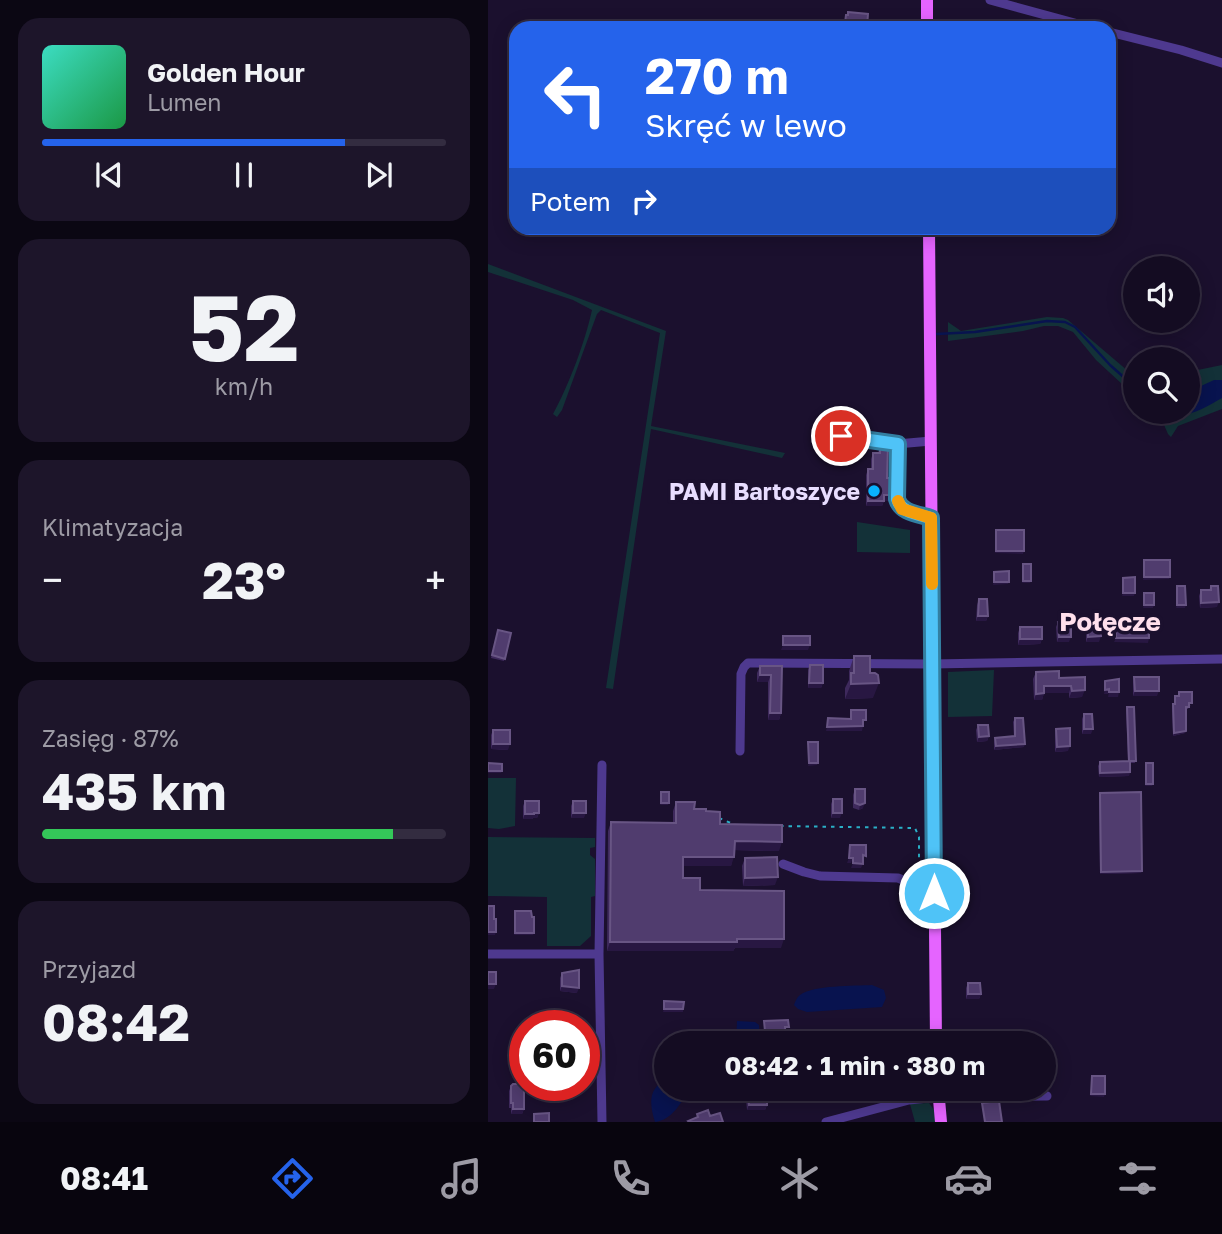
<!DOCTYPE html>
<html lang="pl">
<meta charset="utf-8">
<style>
:root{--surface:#140c22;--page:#1d152a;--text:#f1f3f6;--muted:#9d9ba5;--line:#332c40;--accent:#2563eb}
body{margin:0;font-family:"Golos Text",sans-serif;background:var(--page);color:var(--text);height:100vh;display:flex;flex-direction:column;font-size:26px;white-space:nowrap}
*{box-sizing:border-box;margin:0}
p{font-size:23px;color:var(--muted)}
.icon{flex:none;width:38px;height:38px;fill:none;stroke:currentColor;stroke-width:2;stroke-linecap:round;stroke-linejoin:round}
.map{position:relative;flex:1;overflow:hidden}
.drawer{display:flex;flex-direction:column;gap:18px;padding:18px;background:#0b0713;width:488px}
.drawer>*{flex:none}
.guide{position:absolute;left:21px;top:21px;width:607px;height:214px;border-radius:21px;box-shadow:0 4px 18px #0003,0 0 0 2px var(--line);background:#2563eb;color:#fff;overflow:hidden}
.buttons{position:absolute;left:635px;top:256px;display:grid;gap:14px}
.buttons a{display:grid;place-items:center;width:77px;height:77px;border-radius:50%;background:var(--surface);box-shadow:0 4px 18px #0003,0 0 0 2px var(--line);font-size:35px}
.speed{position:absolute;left:21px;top:1010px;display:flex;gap:14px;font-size:35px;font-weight:700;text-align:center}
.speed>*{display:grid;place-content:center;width:91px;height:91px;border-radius:50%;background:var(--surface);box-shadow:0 4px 18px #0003,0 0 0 2px var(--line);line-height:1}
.speed .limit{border:10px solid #d22;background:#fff;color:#111}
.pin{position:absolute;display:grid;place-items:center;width:60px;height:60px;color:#fff;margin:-30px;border:4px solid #fff;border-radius:50%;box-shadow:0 2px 7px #0007}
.me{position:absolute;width:77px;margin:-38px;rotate:0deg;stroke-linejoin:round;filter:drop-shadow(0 0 5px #0008)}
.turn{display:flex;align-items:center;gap:24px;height:147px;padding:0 21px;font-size:32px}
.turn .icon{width:91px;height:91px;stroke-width:2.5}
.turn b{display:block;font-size:49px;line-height:60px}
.then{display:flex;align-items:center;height:66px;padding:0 21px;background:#0003;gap:14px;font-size:26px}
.big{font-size:52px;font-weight:700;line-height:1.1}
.drawer .card{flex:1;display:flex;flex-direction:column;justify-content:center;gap:10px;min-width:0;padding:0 24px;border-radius:21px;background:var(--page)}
.drawer .dial{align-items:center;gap:0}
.dial b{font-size:91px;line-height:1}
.song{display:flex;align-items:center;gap:21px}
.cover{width:84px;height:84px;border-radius:10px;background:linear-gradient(135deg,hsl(170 70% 55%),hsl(140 70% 35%))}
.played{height:7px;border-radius:4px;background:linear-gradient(90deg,var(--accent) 75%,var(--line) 75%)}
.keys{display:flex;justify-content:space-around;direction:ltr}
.heat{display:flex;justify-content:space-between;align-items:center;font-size:38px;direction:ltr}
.charge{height:10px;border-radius:5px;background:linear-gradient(90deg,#34c759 87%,var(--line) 0)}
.trip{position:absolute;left:166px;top:1031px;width:402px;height:70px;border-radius:35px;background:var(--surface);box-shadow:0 4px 18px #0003,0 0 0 2px var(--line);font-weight:700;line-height:70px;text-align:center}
.tabs{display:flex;height:112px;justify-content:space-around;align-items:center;background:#08050e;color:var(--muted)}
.tabs .icon{width:49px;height:49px}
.tabs .active{color:var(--accent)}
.tabs b{font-size:32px;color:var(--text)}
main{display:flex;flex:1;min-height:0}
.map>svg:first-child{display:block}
.green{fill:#133138}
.water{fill:#08134f}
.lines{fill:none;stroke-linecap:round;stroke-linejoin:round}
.stream{stroke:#08134f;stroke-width:2.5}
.path{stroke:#2aafc6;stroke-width:2;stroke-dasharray:3.5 5;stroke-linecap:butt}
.minor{stroke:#4e398f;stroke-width:9}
.major{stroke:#e564ff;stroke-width:12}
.wall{fill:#3e295c}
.shaded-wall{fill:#281742}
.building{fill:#503c6e;stroke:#685584;stroke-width:2}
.route-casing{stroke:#337fa1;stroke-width:18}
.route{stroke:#4fc3f7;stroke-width:12}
.slow{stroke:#f59e0b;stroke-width:12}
.poi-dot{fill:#09b3ff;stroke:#1b102e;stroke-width:2.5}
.labels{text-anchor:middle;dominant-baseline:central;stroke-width:7;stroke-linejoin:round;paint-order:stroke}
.poi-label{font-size:23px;font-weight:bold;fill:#e8ddff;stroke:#1b102e;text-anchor:end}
.quarter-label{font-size:26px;font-weight:bold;fill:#ffdfec;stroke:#1b102e}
</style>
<main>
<section class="drawer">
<div class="card">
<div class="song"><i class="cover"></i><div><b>Golden Hour</b><p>Lumen</p></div></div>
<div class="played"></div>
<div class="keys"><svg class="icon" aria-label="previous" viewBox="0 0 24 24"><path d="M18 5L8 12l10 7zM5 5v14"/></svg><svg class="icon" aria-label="pause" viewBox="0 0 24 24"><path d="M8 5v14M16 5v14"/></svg><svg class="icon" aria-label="next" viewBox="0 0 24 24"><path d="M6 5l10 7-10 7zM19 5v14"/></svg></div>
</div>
<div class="card dial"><b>52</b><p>km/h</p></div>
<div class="card"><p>Klimatyzacja</p>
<div class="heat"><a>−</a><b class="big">23°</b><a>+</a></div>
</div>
<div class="card"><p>Zasięg · 87%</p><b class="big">435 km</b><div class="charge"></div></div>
<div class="card"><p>Przyjazd</p><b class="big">08:42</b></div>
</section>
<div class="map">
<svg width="734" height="1122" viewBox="0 0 734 1122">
<rect width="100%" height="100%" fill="#1b102e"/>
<path class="green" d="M 0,264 L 178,331 L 163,426 L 297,453 L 294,458 L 163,429 L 125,689 L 118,688 L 172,333 L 113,310 L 109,314 L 74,410 L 69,417 L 65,414 C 81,385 97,342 104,310 L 85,300 L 0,272 Z
M 559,317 L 575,318 L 580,320 L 647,377 L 647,396 L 608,360 L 585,332 L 570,326 L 556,326 L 535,331 L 460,341 L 460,322 L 473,331 Z
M 734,365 L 734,409 L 690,426 L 683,437 L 680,434 L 670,411 L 700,411 L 700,372 Z
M 369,522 L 422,530 L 422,553 L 369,552 Z
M 506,670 L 504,716 L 460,717 L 460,672 Z
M 0,778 L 28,778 L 27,826 L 11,829 L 0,828 Z
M 0,837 L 107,838 L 107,847 L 102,848 L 102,855 L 107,859 L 107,896 L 103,897 L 103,936 L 92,946 L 59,946 L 59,897 L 0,896 Z
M 441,1103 L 446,1110 L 448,1122 L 427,1122 L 422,1104 Z"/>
<path class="water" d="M 726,380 L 734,380 L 734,398 C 716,408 701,419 680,413 L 679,411 L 700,411 L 700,392 Z
M 384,985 L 396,990 L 398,998 L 394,1007 L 319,1012 L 310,1009 L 306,1005 C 307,1002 309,997 312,995 C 325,985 366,986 384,985 Z
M 249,1021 L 267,1022 L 271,1025 L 272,1043 L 248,1043 Z
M 178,1081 L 178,1088 L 202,1089 L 201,1090 C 193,1103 184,1120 167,1122 C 162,1107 159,1087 178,1081 Z"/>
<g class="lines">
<path class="stream" d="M 449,334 L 487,332 L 559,321 L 577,322 L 587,327 L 622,365 L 648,388"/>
<path class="path" d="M 231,818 L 245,824
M 292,826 L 427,828 L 431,837 L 431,876"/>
<path class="minor" d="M 502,0 L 605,28
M 621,32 L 693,50 L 734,63
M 353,436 L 409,444
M 443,441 L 409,444 L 409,499 C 413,513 430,514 443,518
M 252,751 L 253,674 L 256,667 L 260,663 L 444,664 L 734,659
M 295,864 L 316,872 L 332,876 L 410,878 L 446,893
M 0,954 L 111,954 L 114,1122
M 111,954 L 114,765
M 338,1122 L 421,1100 L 450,1097 L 559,1096"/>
<path class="major" d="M 439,0 L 439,28
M 441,228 L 448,1043
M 450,1088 L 453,1122"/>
</g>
<path class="wall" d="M 392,445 L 399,478 L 402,501 L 396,501 L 394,506 L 378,506 L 378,475 L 380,469 L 383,469 L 383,459 L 385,453 L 390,453 Z
M 723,586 L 729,607 L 712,608 L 711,596 L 713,590 L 721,590 Z
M 491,599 L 500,616 L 498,621 L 488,621 L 489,605 Z
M 570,622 L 581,642 L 569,642 L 568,627 Z
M 600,625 L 611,642 L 598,642 L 598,630 Z
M 532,627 L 554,639 L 552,644 L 530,645 L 530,633 Z
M 10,630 L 23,633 L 16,661 L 3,658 Z
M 366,656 L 382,673 L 385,698 L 357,699 L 357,688 L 361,680 L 361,671 Z
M 322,665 L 335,683 L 333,688 L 320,688 L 320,670 Z
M 272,666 L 294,666 L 293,713 L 291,720 L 280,720 L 280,682 L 269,682 L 269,673 Z
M 548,672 L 571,678 L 597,677 L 594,697 L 581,698 L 581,693 L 556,693 L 554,700 L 546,700 L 545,679 Z
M 646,677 L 669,696 L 645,696 L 645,682 Z
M 691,692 L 703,706 L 701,705 L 700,709 L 698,709 L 698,731 L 697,733 L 685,736 L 684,707 L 686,704 L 687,696 L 690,696 Z
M 639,707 L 647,763 L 642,763 L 641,776 L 611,777 L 610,766 L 612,762 L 640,761 L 638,710 Z
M 596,714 L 603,734 L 594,734 L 594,719 Z
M 527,718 L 536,747 L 506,750 L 506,742 L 507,738 L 526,737 L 525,722 Z
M 490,725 L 501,736 L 499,741 L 489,742 L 488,730 Z
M 568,729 L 580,751 L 567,752 L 567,734 Z
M 5,730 L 20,750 L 3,749 L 3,735 Z
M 367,789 L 375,808 L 371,810 L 365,808 L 365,795 Z
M 612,793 L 653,873 L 612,874 L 611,796 Z
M 345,799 L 352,818 L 343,818 L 343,804 Z
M 37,801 L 51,813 L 49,818 L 45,818 L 44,819 L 35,819 L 35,806 Z
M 85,801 L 96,818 L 83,818 L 83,806 Z
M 188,802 L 206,809 L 218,811 L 232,824 L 291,851 L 246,850 L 243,866 L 195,866 L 195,878 L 293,948 L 247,948 L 245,951 L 119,951 L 120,831 L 123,822 L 185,823 L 185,811 Z
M 257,858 L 287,885 L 255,886 L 254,866 Z
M 74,973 L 89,993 L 72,991 L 72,978 Z
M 480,983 L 493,994 L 491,999 L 478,999 L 478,988 Z
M 23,1086 L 36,1109 L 34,1114 L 23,1114 L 23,1108 L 21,1108 L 21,1091 Z
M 260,1093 L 279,1105 L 277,1110 L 259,1110 L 258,1099 Z"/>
<path class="shaded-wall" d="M 359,25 L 379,27 L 379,28 L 358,28 Z
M 396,495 L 404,495 L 402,501 L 396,501 L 394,506 L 378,506 L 380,501 Z
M 508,551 L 536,551 L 535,554 L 507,553 Z
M 656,577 L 682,577 L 681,579 L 655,580 Z
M 535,581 L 543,581 L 542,583 L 534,583 Z
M 506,582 L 521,582 L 520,584 L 505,585 Z
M 635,593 L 647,593 L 646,596 L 634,596 Z
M 731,602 L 729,607 L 712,608 L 713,603 Z
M 656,605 L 666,605 L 665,608 L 655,608 Z
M 689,605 L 698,605 L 697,608 L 688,608 Z
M 490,616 L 500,616 L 498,621 L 488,621 Z
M 613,636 L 611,642 L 598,642 L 600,637 Z
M 571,637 L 583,637 L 581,642 L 569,642 Z
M 628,638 L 661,638 L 660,643 L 626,642 Z
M 532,639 L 554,639 L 552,644 L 530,645 Z
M 295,645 L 322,645 L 320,650 L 293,650 Z
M 272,675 L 283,675 L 280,682 L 269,682 Z
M 321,683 L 335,683 L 333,688 L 320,688 Z
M 391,683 L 385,698 L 357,699 L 363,684 Z
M 556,686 L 583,686 L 581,693 L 556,693 L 554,700 L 546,700 L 548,694 Z
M 621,689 L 620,694 L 616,694 L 617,690 Z
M 597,690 L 594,697 L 581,698 L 584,691 Z
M 647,691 L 671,691 L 669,696 L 645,696 Z
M 621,692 L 631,692 L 630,697 L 620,697 Z
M 282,713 L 293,713 L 291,720 L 280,720 Z
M 375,726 L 374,731 L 338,731 L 339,727 Z
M 596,729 L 605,729 L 603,734 L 594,734 Z
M 698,731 L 697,733 L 685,736 L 686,733 Z
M 501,736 L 499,741 L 489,742 L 491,737 Z
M 5,744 L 22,744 L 20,750 L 3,749 Z
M 537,744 L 536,747 L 506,750 L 508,746 Z
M 582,746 L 580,751 L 567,752 L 569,747 Z
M 321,763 L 330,763 L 329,765 L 320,766 Z
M 0,771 L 14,771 L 13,773 L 0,773 Z
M 642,772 L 641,776 L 611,777 L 612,773 Z
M 658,784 L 665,784 L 664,786 L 657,786 Z
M 173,803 L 181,803 L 180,805 L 172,805 Z
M 377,803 L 375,808 L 371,810 L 372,805 Z
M 46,813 L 51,813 L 49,818 L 45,818 L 44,819 L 35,819 L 37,814 Z
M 85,813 L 98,813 L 96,818 L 83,818 Z
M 345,813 L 354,813 L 352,818 L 343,818 Z
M 247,841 L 294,842 L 291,851 L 243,850 Z
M 195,857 L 246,857 L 243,866 L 192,866 Z
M 361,858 L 365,858 L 363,863 L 359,863 Z
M 365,863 L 375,864 L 373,868 L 363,868 Z
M 654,871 L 653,873 L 612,874 L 613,872 Z
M 290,877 L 287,885 L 255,886 L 257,878 Z
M 0,932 L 8,932 L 7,935 L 0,935 Z
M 27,933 L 46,933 L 45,935 L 26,935 Z
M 249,939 L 296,939 L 293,948 L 247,948 L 245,951 L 119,951 L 122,942 Z
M 0,984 L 8,984 L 6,989 L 0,989 Z
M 74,986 L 91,988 L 89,993 L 72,991 Z
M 480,994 L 493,994 L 491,999 L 478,999 Z
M 176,1009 L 195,1009 L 195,1012 L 175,1012 Z
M 278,1041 L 298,1041 L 297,1043 L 277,1043 Z
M 603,1094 L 617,1094 L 616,1097 L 602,1096 Z
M 261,1105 L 279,1105 L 277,1110 L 259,1110 Z
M 25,1109 L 36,1109 L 34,1114 L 23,1114 Z"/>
<path class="building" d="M 360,12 L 380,14 L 379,27 L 359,25 L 360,23 L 357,23 L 358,15 L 360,15 Z
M 392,445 L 400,445 L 399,478 L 404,478 L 404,495 L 396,495 L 396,501 L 380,501 L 380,469 L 385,469 L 385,453 L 392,453 Z
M 508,530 L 536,530 L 536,551 L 508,551 Z
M 656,560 L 682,560 L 682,577 L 656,577 Z
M 535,564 L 543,564 L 543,581 L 535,581 Z
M 521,571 L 521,582 L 506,582 L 506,572 Z
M 647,577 L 647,593 L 635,593 L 635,578 Z
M 689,586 L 697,586 L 698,605 L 689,605 Z
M 723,586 L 730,586 L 731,602 L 713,603 L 713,590 L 723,590 Z
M 656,593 L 666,593 L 666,605 L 656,605 Z
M 491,599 L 499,599 L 500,616 L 490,616 Z
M 570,622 L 583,622 L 583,637 L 571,637 Z
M 612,624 L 613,636 L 600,637 L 600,625 Z
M 628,626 L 661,626 L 661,638 L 628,638 Z
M 532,627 L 554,627 L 554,639 L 532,639 Z
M 10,630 L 23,633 L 17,659 L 4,655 Z
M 295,636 L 322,636 L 322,645 L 295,645 Z
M 366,656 L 382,656 L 382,673 L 387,673 L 390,675 L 391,683 L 363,684 L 363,673 L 366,673 Z
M 322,665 L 335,665 L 335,683 L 321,683 Z
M 272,666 L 294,666 L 293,713 L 282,713 L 283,675 L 272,675 Z
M 571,671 L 571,678 L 597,677 L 597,690 L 584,691 L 583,686 L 556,686 L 556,693 L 548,694 L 548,672 Z
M 646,677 L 671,677 L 671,691 L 647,691 Z
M 631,679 L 631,692 L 621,692 L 621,689 L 617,690 L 617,681 Z
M 691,692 L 704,692 L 704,703 L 701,703 L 701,707 L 698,707 L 698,731 L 686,733 L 685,704 L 687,704 L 687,696 L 691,696 Z
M 639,707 L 646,707 L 648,761 L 641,761 Z
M 363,710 L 378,710 L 378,720 L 375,720 L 375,726 L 339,727 L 340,718 L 363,719 Z
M 596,714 L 604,714 L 605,729 L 596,729 Z
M 527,718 L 535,718 L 537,744 L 508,746 L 507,738 L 527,736 Z
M 490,725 L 500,725 L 501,736 L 491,737 Z
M 582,728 L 582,746 L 569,747 L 568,729 Z
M 5,730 L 22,730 L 22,744 L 5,744 Z
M 320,742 L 330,742 L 330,763 L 321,763 Z
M 642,761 L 642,772 L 612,773 L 612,762 Z
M 0,763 L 14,764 L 14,771 L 0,771 Z
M 658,763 L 665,763 L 665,784 L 658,784 Z
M 367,789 L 377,789 L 377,803 L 372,805 L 367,803 Z
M 173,792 L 181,792 L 181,803 L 173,803 Z
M 653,792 L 654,871 L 613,872 L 612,793 Z
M 345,799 L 354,799 L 354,813 L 345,813 Z
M 37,801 L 51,801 L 51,813 L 46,813 L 46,814 L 37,814 Z
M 85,801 L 98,801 L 98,813 L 85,813 Z
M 188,802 L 207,802 L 206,809 L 218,809 L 218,811 L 232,812 L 232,824 L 294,825 L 294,842 L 247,841 L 246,857 L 195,857 L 195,878 L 212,878 L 212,890 L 296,891 L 296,939 L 249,939 L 249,942 L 122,942 L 123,822 L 188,823 Z
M 362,845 L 378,845 L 378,856 L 375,855 L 375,864 L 365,863 L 365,858 L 361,858 Z
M 289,857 L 290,877 L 257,878 L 257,858 Z
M 0,906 L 6,906 L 6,919 L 8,919 L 8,932 L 0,932 Z
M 27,911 L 43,911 L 44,917 L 46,917 L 46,933 L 27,933 Z
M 91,970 L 91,988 L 74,986 L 74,973 Z
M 0,972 L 8,972 L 8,984 L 0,984 Z
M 480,983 L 492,983 L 493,994 L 480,994 Z
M 176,1001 L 196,1002 L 195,1009 L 176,1009 Z
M 300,1020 L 301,1027 L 297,1027 L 298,1041 L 278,1041 L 276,1021 Z
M 604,1076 L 617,1076 L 617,1094 L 603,1094 Z
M 25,1084 L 34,1084 L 36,1086 L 36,1109 L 25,1109 L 25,1103 L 23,1103 L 23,1086 Z
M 260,1093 L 279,1093 L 279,1105 L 261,1105 Z
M 511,1101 L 514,1122 L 497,1122 L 494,1103 Z
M 220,1110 L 222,1116 L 232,1113 L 235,1122 L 201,1122 L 200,1121 L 210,1117 L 209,1114 Z
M 61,1113 L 61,1122 L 46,1122 L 46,1114 Z"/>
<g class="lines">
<g class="route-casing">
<path id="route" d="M 353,436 L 410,444 L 409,499 C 413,513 430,514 443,518 L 446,893"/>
</g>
<use href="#route" class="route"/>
<path class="slow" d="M 410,501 L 414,509 L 443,518 L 444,584"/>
</g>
<circle class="poi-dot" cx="386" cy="491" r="7"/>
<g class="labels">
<g class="poi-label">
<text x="372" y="491">PAMI Bartoszyce</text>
</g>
<g class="quarter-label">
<text x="622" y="621">Połęcze</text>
</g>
</g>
</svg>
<div class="buttons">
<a><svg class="icon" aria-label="sound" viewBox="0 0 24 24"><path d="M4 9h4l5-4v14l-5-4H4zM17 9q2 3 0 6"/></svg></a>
<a><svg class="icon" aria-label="search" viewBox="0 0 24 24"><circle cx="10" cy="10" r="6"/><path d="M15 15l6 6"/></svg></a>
</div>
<div class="speed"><div class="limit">60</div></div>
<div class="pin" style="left:353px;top:436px;background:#d93025"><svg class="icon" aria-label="arrive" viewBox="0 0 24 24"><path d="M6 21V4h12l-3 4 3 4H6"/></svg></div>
<svg class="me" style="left:446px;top:893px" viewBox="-20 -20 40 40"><circle r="17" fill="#4fc3f7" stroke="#fff" stroke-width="3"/><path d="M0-11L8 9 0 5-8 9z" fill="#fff"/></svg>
<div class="trip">08:42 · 1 min · 380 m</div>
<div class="guide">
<div class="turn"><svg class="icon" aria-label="left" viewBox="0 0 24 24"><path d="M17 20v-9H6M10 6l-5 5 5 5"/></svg><div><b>270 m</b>Skręć w lewo</div></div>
<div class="then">Potem<svg class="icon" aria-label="right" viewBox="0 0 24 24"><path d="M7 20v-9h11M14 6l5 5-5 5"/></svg></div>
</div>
</div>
</main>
<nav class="tabs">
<b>08:41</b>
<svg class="icon active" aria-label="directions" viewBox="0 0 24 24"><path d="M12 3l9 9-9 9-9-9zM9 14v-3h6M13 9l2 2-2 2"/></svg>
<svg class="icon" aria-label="music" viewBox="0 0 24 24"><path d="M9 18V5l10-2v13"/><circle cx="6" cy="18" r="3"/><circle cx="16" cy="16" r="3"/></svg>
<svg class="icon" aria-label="phone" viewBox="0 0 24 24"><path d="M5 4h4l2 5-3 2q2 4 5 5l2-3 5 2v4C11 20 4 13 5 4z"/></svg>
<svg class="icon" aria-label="climate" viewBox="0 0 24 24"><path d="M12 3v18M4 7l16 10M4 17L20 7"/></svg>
<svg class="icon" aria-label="car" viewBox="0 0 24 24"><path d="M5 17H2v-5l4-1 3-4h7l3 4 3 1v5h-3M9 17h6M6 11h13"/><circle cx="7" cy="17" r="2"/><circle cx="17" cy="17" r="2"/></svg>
<svg class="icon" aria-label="filters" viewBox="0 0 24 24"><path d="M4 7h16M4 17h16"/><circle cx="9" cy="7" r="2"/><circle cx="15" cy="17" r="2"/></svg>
</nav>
